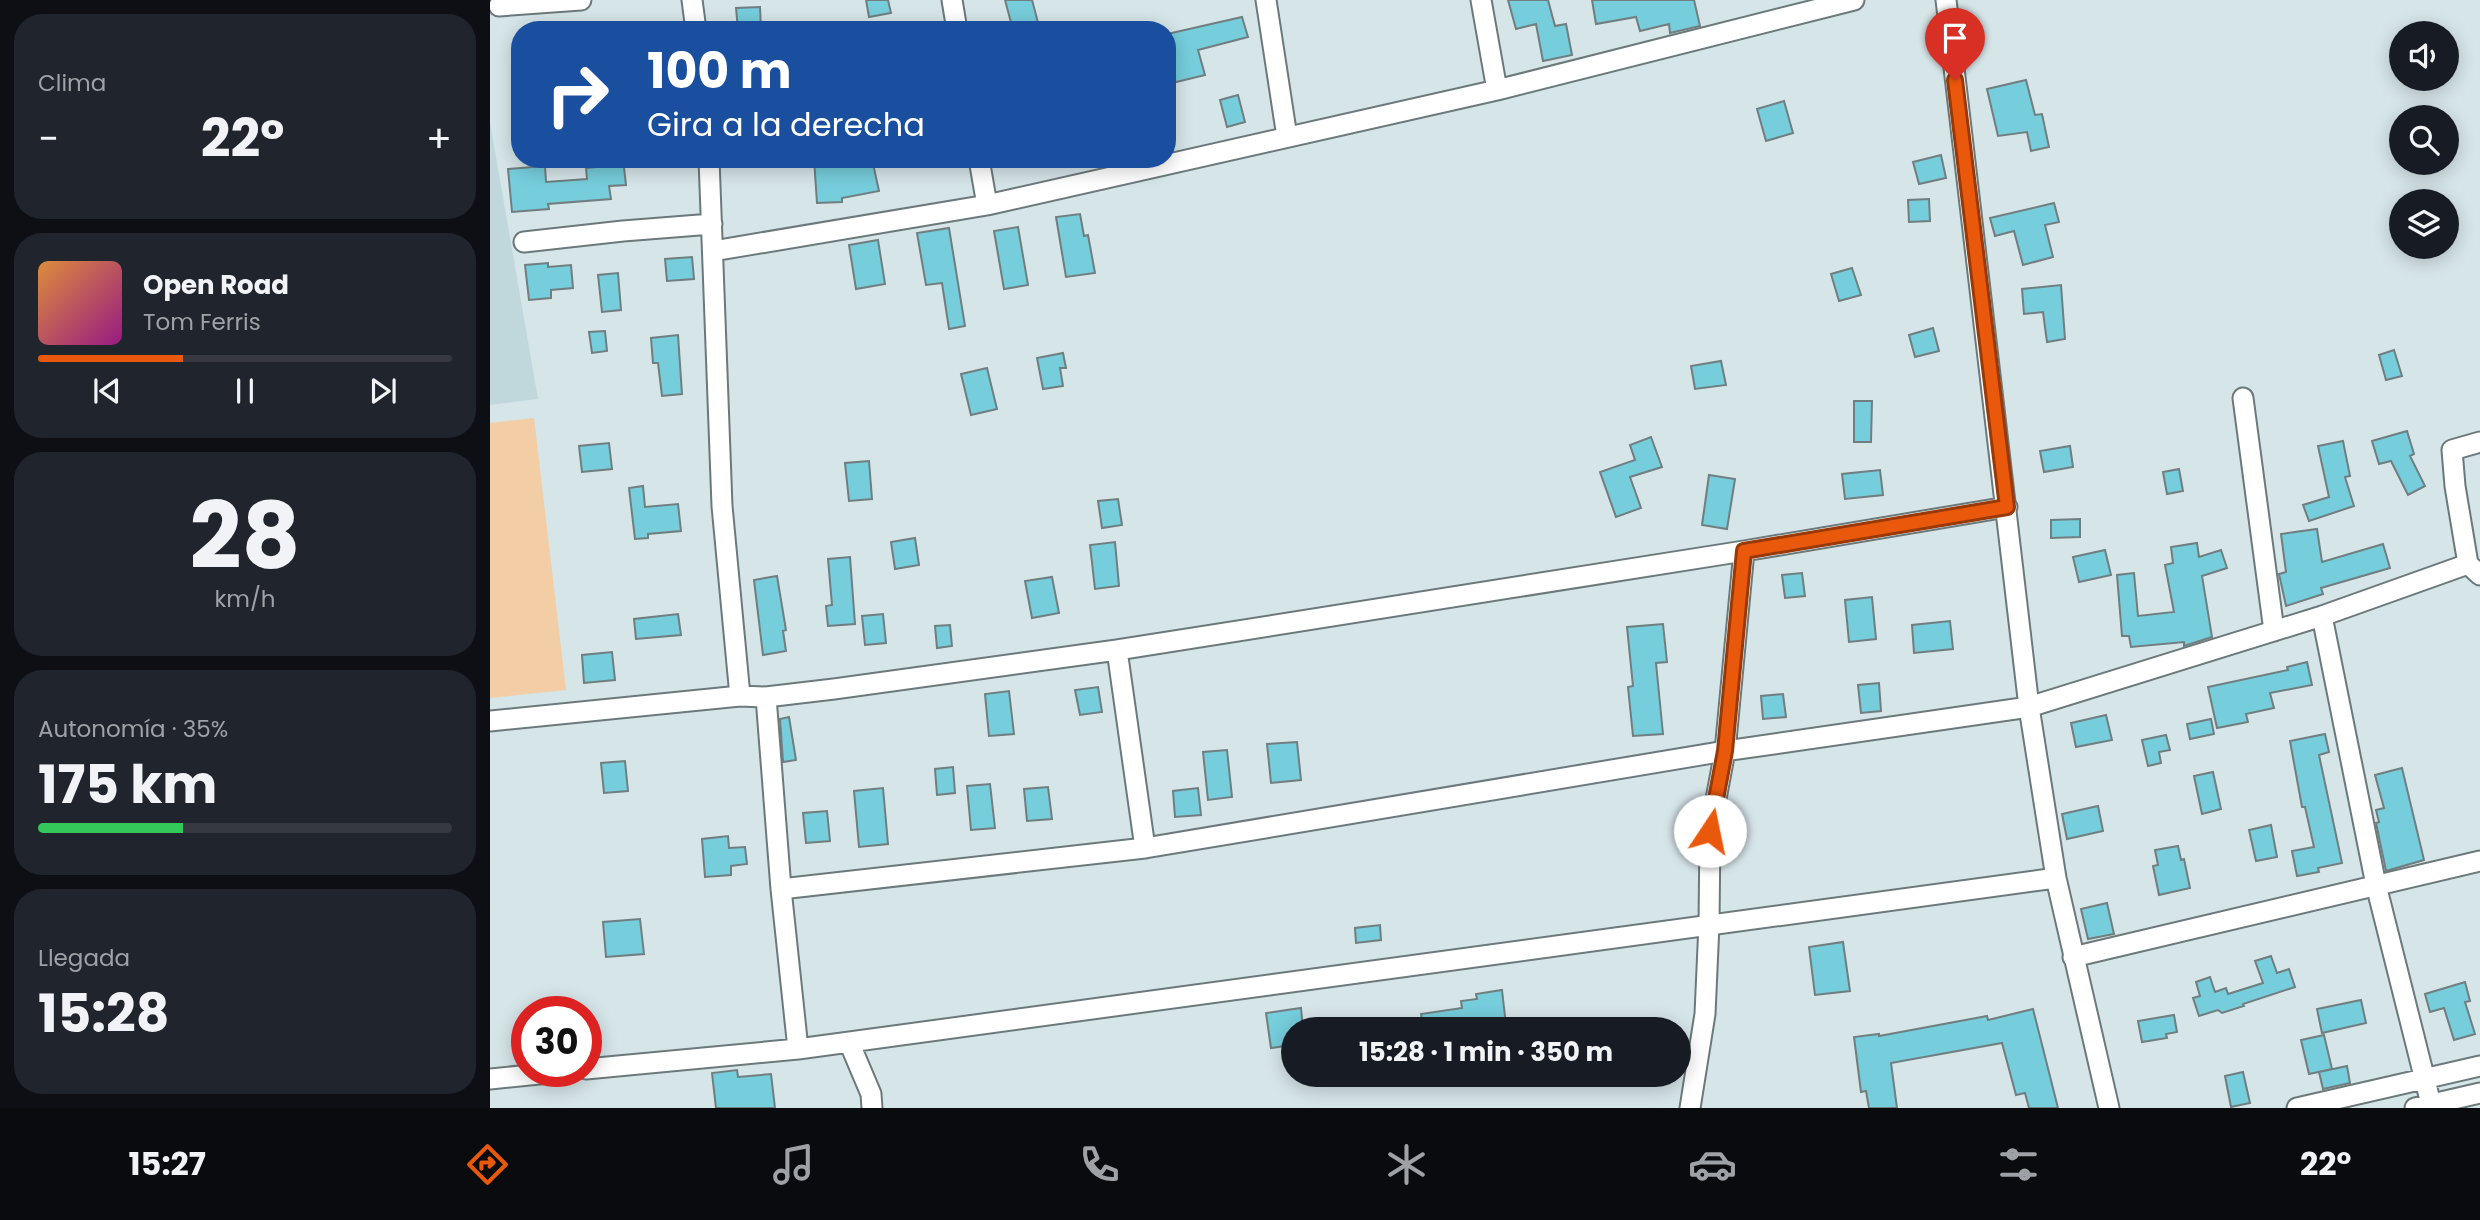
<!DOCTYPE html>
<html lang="es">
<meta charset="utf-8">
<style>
:root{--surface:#171b24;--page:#20242c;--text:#f1f3f6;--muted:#9ea1a6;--line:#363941;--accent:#ea580c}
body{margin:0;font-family:Poppins,sans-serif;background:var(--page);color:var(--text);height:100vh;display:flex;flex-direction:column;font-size:26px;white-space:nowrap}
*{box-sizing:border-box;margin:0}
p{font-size:23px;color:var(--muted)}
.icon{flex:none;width:38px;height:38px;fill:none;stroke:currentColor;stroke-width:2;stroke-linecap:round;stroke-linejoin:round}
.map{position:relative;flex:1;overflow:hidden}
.side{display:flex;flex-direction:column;gap:14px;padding:14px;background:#0d0f14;width:490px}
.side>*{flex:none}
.guide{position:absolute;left:21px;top:21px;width:665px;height:147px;border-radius:28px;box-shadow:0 4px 18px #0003;background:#1a4fa0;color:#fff;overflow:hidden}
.fabs{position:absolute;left:1899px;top:21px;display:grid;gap:14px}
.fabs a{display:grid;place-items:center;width:70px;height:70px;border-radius:50%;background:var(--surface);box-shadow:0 4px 18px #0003;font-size:35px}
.speed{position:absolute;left:21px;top:996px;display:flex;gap:14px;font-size:35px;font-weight:700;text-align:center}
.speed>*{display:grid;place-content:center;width:91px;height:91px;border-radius:50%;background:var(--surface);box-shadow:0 4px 18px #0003;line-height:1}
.speed .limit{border:10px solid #d22;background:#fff;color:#111}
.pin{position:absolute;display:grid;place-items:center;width:60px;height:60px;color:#fff;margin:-72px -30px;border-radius:50% 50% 50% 0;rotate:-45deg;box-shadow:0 0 7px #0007}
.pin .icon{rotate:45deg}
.me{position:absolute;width:77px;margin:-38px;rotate:11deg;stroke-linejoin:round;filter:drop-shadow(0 0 5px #0008)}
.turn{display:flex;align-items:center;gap:24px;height:147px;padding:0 21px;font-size:32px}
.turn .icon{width:91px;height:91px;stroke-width:2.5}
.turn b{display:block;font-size:49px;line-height:60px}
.big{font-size:52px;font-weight:700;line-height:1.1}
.side .card{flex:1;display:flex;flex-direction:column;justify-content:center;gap:10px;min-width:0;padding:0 24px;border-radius:28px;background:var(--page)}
.side .dial{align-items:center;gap:0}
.dial b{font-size:91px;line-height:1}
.song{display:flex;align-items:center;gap:21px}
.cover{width:84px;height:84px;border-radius:10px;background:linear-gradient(135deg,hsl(30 70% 55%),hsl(310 70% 35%))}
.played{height:7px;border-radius:4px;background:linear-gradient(90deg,var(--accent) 35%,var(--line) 35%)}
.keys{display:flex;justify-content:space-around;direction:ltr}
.heat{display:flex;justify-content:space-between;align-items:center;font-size:38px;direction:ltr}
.charge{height:10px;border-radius:5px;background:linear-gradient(90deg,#34c759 35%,var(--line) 0)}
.trip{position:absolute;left:791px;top:1017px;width:410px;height:70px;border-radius:35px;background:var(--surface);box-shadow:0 4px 18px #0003;font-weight:700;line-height:70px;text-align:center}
.dock{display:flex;height:112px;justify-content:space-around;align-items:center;background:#090b0e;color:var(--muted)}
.dock .icon{width:49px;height:49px}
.dock .on{color:var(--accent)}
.dock b{font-size:32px;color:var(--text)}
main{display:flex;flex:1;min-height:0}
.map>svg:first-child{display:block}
.built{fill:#c0d8dc}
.green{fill:#f2cda5}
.building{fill:#76cddb;stroke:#707e80;stroke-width:2}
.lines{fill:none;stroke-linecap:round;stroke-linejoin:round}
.minor-casing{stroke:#6c797b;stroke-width:23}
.minor{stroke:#fff;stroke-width:19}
.route-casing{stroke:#983908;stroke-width:18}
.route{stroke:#ea580c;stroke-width:12}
</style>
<main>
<section class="side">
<div class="card"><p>Clima</p>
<div class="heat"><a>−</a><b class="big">22°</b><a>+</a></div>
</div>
<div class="card">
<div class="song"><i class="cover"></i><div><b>Open Road</b><p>Tom Ferris</p></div></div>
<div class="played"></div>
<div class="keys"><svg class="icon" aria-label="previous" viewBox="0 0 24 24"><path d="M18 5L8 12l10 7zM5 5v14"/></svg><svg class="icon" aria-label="pause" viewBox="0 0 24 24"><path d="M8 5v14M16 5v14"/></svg><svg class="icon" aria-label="next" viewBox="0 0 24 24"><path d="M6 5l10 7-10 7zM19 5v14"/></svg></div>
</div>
<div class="card dial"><b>28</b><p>km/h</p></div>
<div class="card"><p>Autonomía · 35%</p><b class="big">175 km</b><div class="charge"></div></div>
<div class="card"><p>Llegada</p><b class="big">15:28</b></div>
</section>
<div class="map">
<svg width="1990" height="1108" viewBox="0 0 1990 1108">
<rect width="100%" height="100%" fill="#d6e5e8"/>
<path class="built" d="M 0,122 L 48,399 L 0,405 Z"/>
<path class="green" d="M 44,418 L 76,690 L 0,698 L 0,423 Z"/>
<path class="building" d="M 376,0 L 398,0 L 401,13 L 379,17 Z
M 515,0 L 542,0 L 550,30 L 523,30 Z
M 1018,0 L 1058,0 L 1065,26 L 1076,24 L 1082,55 L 1053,61 L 1046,24 L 1026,29 Z
M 1102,0 L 1204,0 L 1210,26 L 1180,33 L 1179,24 L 1150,31 L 1146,17 L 1106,24 Z
M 270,7 L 271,30 L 248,30 L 246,8 Z
M 752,17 L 758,37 L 708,50 L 715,75 L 682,83 L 677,63 L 677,34 Z
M 1536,80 L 1545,115 L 1552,114 L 1559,147 L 1541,151 L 1537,132 L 1508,136 L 1497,89 Z
M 748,95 L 755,122 L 737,127 L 730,100 Z
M 1294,101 L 1303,133 L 1276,141 L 1267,109 Z
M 1451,155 L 1456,178 L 1429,184 L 1423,162 Z
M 117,159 L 133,159 L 136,185 L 119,186 L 121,199 L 58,204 L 59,209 L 22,212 L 18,169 L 55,166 L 56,182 L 97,179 L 96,168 L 118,166 Z
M 324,159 L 382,159 L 389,191 L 352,198 L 352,202 L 327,203 Z
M 1439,199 L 1440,221 L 1419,222 L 1418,200 Z
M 1564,203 L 1569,222 L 1555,225 L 1563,257 L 1533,265 L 1524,231 L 1505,236 L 1500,218 Z
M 590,214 L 594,236 L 598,235 L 605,273 L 576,277 L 566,217 Z
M 528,227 L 538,285 L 514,289 L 504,231 Z
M 459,228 L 475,326 L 459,329 L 452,283 L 436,285 L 427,233 Z
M 388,240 L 395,284 L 366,289 L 359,245 Z
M 202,257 L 204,279 L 177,281 L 175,259 Z
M 58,263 L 58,267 L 81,265 L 83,288 L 61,290 L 61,298 L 39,300 L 35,265 Z
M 1362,268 L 1371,295 L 1349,301 L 1341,274 Z
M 128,273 L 131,310 L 112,312 L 108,275 Z
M 1571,285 L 1575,339 L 1557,342 L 1553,312 L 1534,314 L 1532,289 Z
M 1443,328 L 1449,351 L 1425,357 L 1419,335 Z
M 115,331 L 117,351 L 102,353 L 99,332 Z
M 188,335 L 192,394 L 172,396 L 168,363 L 163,363 L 161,338 Z
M 1904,350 L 1912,376 L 1896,380 L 1889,355 Z
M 573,353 L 576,368 L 570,368 L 573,386 L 553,389 L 547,358 Z
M 1231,361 L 1236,385 L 1205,389 L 1201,366 Z
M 497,368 L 507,409 L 481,415 L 471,374 Z
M 1364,401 L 1382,401 L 1381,442 L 1364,442 Z
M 1917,431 L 1924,454 L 1920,456 L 1935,486 L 1918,495 L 1901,461 L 1889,464 L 1882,441 Z
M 1161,437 L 1172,467 L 1140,477 L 1151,508 L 1126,517 L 1110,472 L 1145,460 L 1140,445 Z
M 1853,441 L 1860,476 L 1855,477 L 1864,506 L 1819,521 L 1813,505 L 1839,497 L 1828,446 Z
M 119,443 L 122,469 L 92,472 L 89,446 Z
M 1580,446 L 1583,467 L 1554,472 L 1550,451 Z
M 379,461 L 382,499 L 359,501 L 355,463 Z
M 1689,469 L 1693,491 L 1677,494 L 1673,472 Z
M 1390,470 L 1393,495 L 1355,499 L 1352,474 Z
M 1219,475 L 1245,479 L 1237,529 L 1212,525 Z
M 153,486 L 155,507 L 188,504 L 191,531 L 158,534 L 158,538 L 145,539 L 139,488 Z
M 628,499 L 632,525 L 612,528 L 608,501 Z
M 1590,519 L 1590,537 L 1561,538 L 1561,520 Z
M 1827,529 L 1832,562 L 1893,544 L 1900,568 L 1831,588 L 1833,594 L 1796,606 L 1789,574 L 1796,572 L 1791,534 Z
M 425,538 L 429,565 L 405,569 L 401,542 Z
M 625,542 L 629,586 L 605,589 L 600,545 Z
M 1707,543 L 1709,557 L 1731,550 L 1737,568 L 1712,576 L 1722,637 L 1694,646 L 1694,642 L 1641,647 L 1639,636 L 1632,636 L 1627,575 L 1644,573 L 1648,616 L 1684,612 L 1675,565 L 1683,563 L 1681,547 Z
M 1615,550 L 1621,575 L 1589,582 L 1583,557 Z
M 360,557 L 365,624 L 338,626 L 336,606 L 342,605 L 338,559 Z
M 1312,573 L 1315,596 L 1295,598 L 1292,575 Z
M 287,576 L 296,630 L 293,631 L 296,651 L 273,655 L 264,580 Z
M 562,577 L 569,613 L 542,618 L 535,581 Z
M 1382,597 L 1386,639 L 1359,642 L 1355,600 Z
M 188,614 L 191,635 L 146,639 L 144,619 Z
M 393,614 L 396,643 L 375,645 L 372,616 Z
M 1460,621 L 1463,649 L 1424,653 L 1422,625 Z
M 1173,624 L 1177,662 L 1166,663 L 1173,734 L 1143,736 L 1138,687 L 1143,686 L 1137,627 Z
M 460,625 L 462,646 L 447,648 L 445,626 Z
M 122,652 L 125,680 L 94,683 L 92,655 Z
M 1817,662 L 1822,685 L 1780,693 L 1784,708 L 1756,714 L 1758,722 L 1727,728 L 1718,687 L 1798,670 L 1797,667 Z
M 1389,683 L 1391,711 L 1371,713 L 1368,685 Z
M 608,687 L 612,712 L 590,715 L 585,690 Z
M 519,691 L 524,734 L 499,736 L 495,694 Z
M 1293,694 L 1296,717 L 1273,719 L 1271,696 Z
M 1616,715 L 1622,740 L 1586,747 L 1581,723 Z
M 299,717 L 306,760 L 293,762 L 290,719 Z
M 1721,719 L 1724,734 L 1700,739 L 1697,724 Z
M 1835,734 L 1839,752 L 1829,755 L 1852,863 L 1828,868 L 1829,872 L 1807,876 L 1802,851 L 1824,847 L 1815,807 L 1812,807 L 1800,741 Z
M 1676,735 L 1680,750 L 1669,752 L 1671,763 L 1658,766 L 1652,740 Z
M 807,742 L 811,780 L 781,783 L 777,744 Z
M 737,750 L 742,797 L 718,800 L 713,752 Z
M 135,761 L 138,791 L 114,793 L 111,763 Z
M 463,767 L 465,793 L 447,795 L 445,769 Z
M 1912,768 L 1934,860 L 1896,871 L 1886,823 L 1889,822 L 1886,810 L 1894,808 L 1885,775 Z
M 1723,772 L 1731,809 L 1712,814 L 1704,776 Z
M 500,784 L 505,828 L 481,830 L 477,786 Z
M 558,787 L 562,819 L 537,821 L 534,789 Z
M 393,788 L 398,844 L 369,847 L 364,791 Z
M 708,788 L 711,815 L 685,817 L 683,791 Z
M 1608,806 L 1613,831 L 1577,839 L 1572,814 Z
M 337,811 L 340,841 L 316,843 L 313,813 Z
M 1781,825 L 1787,857 L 1766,861 L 1759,830 Z
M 238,836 L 239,848 L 255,847 L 257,864 L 241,866 L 241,875 L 215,877 L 212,839 Z
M 1688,846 L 1691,860 L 1694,859 L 1700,888 L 1669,895 L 1663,866 L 1668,865 L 1665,850 Z
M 1617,903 L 1624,934 L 1598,939 L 1591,909 Z
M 150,919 L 154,954 L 116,957 L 113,922 Z
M 890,925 L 891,940 L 866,943 L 865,928 Z
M 1353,942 L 1360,991 L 1325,995 L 1319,947 Z
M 1781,956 L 1787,973 L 1799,969 L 1805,987 L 1753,1004 L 1754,1006 L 1732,1013 L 1728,1010 L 1709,1016 L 1703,998 L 1710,996 L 1706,982 L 1720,977 L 1725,992 L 1736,988 L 1738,994 L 1773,983 L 1765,961 Z
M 1975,982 L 1980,1001 L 1975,1002 L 1985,1034 L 1964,1040 L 1954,1008 L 1940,1012 L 1935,994 Z
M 1012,990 L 1016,1025 L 991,1029 L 990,1023 L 957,1029 L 933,1029 L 931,1014 L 972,1008 L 971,1001 L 987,999 L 986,994 Z
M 1871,1000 L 1876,1023 L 1832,1033 L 1827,1009 Z
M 811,1008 L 813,1029 L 803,1029 L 803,1045 L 781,1048 L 776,1013 Z
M 1543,1009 L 1568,1108 L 1539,1108 L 1535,1093 L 1526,1095 L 1512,1043 L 1401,1063 L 1407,1108 L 1379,1108 L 1376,1091 L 1371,1092 L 1364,1037 L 1389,1034 L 1389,1036 L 1497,1016 L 1498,1020 Z
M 1684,1015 L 1687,1032 L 1676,1034 L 1677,1038 L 1652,1042 L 1648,1021 Z
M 1834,1035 L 1842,1069 L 1819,1074 L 1811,1040 Z
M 1857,1066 L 1860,1083 L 1833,1089 L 1829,1072 Z
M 247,1070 L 248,1077 L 281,1074 L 285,1108 L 226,1108 L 222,1073 Z
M 1753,1072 L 1760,1103 L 1741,1107 L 1735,1076 Z"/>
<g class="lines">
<g class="minor-casing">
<path id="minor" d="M 202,0 L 206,30
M 462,0 L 467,30
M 776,0 L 797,137
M 991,0 L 1007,90
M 1456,0 L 1539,707 L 1566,878 L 1619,1108
M 9,6 L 91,0
M 219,159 L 232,506 L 250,696
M 489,159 L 497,205
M 34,242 L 133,231 L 222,224
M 223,251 L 497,205 L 1007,90 L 1364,0
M 1753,398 L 1784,631
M 1990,442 L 1962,450 L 1965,486 L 1978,564 L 1990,575
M 1832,616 L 1886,885 L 1942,1108
M 627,650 L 655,848
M 276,697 L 291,889 L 308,1049
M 0,721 L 250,696 L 276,697 L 344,689 L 627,650 L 1254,551 L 1517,507
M 291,889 L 655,848 L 1235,751 L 1539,707 L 1832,616 L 1978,564
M 1583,957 L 1990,861
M 359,1042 L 381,1094 L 382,1108
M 96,1069 L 308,1049 L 1566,878
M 0,1079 L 79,1071
M 1200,1108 L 1215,1014 L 1219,924 L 1220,831 L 1235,751 L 1254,551
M 1807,1108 L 1990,1066
M 1925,1108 L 1990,1093"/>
</g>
<use href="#minor" class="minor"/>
</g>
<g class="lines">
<g class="route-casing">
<path id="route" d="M 1220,831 L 1235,751 L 1254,551 L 1517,507 L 1465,80"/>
</g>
<use href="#route" class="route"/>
</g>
</svg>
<div class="fabs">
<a><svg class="icon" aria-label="sound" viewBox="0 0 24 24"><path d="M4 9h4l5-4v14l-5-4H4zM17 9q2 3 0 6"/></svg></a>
<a><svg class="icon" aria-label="search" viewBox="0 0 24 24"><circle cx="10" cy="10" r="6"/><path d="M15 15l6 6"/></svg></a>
<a><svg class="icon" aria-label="layers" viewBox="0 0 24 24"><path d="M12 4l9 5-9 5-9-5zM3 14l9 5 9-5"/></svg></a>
</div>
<div class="speed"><div class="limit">30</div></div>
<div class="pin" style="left:1465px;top:80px;background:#d93025"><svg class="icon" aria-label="arrive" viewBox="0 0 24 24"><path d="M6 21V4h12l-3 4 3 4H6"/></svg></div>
<svg class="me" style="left:1220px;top:831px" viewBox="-20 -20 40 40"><circle r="19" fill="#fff"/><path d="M0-13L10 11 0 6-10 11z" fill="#ea580c"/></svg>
<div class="trip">15:28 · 1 min · 350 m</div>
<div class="guide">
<div class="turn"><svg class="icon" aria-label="right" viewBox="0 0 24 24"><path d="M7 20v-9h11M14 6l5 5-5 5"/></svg><div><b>100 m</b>Gira a la derecha</div></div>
</div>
</div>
</main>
<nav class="dock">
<b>15:27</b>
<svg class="icon on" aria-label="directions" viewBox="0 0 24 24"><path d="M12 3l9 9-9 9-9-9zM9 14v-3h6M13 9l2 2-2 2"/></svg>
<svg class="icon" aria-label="music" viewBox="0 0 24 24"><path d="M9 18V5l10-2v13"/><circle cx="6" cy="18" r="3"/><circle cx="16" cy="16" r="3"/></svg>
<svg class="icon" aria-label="phone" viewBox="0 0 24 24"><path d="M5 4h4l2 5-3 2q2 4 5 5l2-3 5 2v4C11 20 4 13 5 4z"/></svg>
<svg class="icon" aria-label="climate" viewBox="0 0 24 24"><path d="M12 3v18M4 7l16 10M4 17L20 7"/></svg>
<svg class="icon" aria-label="car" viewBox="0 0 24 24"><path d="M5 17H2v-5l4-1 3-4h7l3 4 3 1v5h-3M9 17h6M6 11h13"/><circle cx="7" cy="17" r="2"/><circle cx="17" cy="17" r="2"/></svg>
<svg class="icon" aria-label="filters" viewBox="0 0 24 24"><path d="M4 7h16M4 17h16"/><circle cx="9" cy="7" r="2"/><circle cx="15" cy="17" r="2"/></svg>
<b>22°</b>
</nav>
